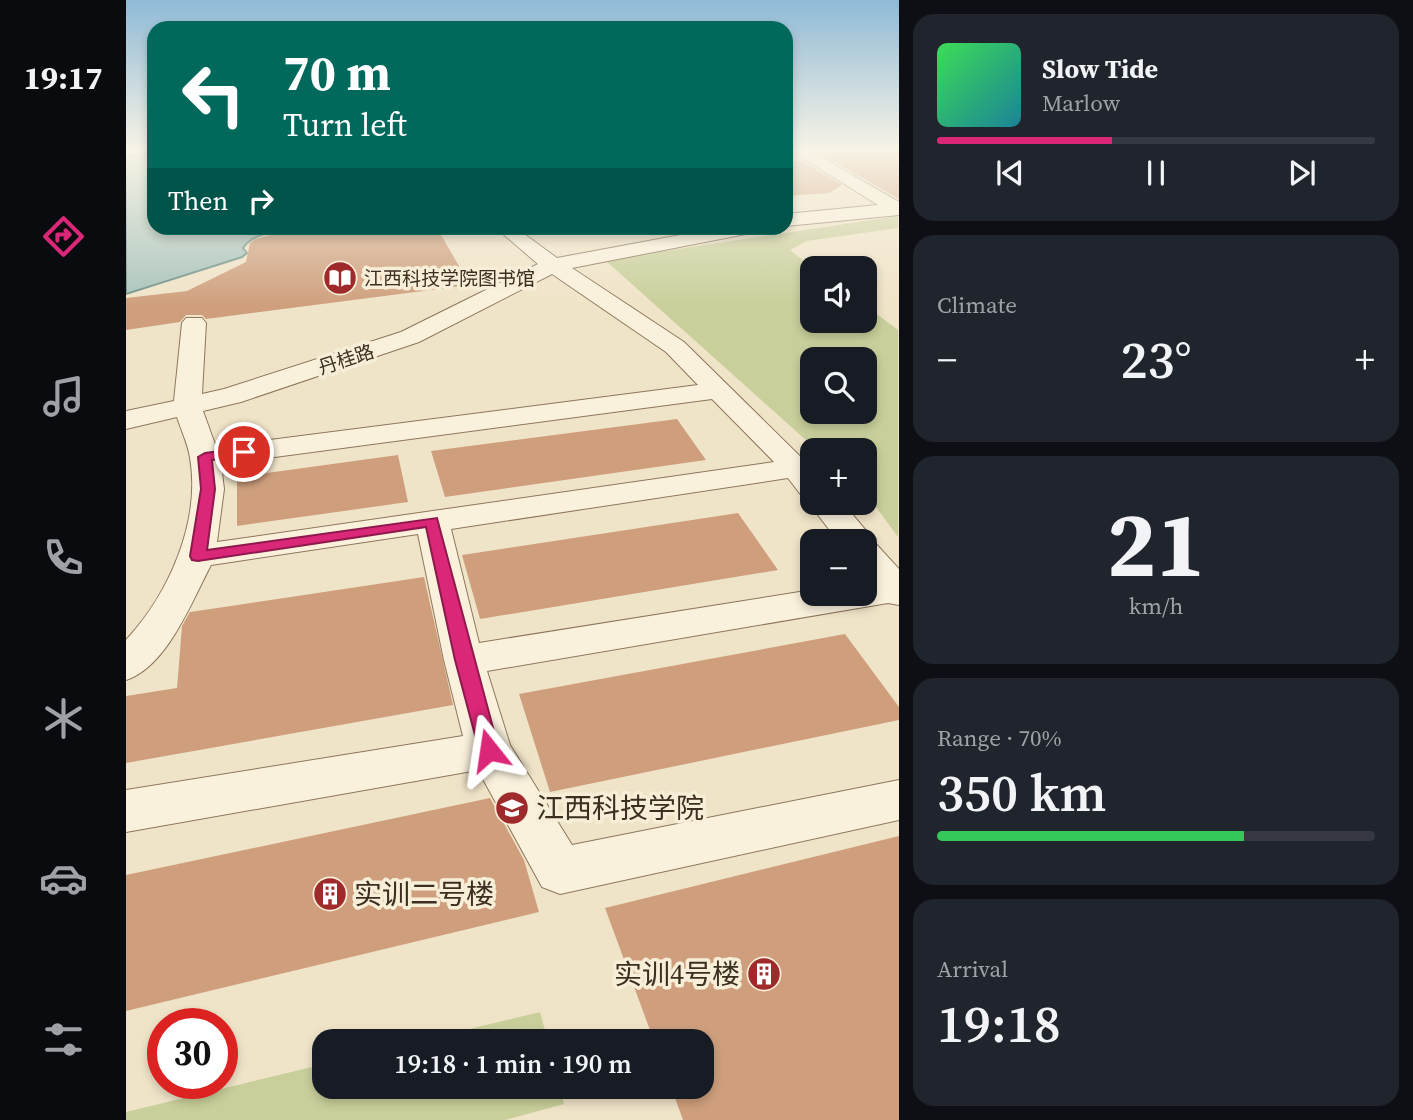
<!DOCTYPE html>
<meta charset="utf-8">
<style>
:root{--surface:#171b24;--page:#20242c;--text:#f1f3f6;--muted:#9ea1a6;--line:#363941;--accent:#db2777}
body{margin:0;font-family:"Source Serif 4","Noto Sans SC",serif;background:var(--page);color:var(--text);height:100vh;display:flex;flex-direction:column;font-size:26px;white-space:nowrap}
*{box-sizing:border-box;margin:0}
p{font-size:23px;color:var(--muted)}
.icon{flex:none;width:38px;height:38px;fill:none;stroke:currentColor;stroke-width:2;stroke-linecap:round;stroke-linejoin:round}
.map{position:relative;flex:1;overflow:hidden}
.side{display:flex;flex-direction:column;gap:14px;padding:14px;background:#0d0f14;width:514px}
.side>*{flex:none}
.top-card{position:absolute;left:21px;top:21px;width:646px;height:214px;border-radius:21px;box-shadow:0 4px 10px #0003;background:#00695c;color:#fff;overflow:hidden}
.fabs{position:absolute;left:674px;top:256px;display:grid;gap:14px}
.fabs a{display:grid;place-items:center;width:77px;height:77px;border-radius:14px;background:var(--surface);box-shadow:0 4px 10px #0003;font-size:35px}
.speed{position:absolute;left:21px;top:1008px;display:flex;gap:14px;font-size:35px;font-weight:700;text-align:center}
.speed>*{display:grid;place-content:center;width:91px;height:91px;border-radius:50%;background:var(--surface);box-shadow:0 4px 10px #0003;line-height:1}
.speed .limit{border:10px solid #d22;background:#fff;color:#111}
.pin{position:absolute;display:grid;place-items:center;width:60px;height:60px;color:#fff;margin:-30px;border:4px solid #fff;border-radius:50%;box-shadow:0 2px 7px #0007}
.me{position:absolute;width:77px;margin:-38px;rotate:345deg;stroke-linejoin:round;filter:drop-shadow(0 0 5px #0008)}
.turn{display:flex;align-items:center;gap:24px;height:147px;padding:0 21px;font-size:32px}
.turn .icon{width:91px;height:91px;stroke-width:2.5}
.turn b{display:block;font-size:49px;line-height:60px}
.then{display:flex;align-items:center;height:66px;padding:0 21px;background:#0003;gap:14px;font-size:26px}
.big{font-size:52px;font-weight:600;line-height:1.1}
.side .widget{flex:1;display:flex;flex-direction:column;justify-content:center;gap:10px;min-width:0;padding:0 24px;border-radius:21px;background:var(--page)}
.side .dial{align-items:center;gap:0}
.dial b{font-size:91px;line-height:1}
.song{display:flex;align-items:center;gap:21px}
.cover{width:84px;height:84px;border-radius:10px;background:linear-gradient(135deg,hsl(130 70% 55%),hsl(190 70% 35%))}
.played{height:7px;border-radius:4px;background:linear-gradient(90deg,var(--accent) 40%,var(--line) 40%)}
.keys{display:flex;justify-content:space-around;direction:ltr}
.heat{display:flex;justify-content:space-between;align-items:center;font-size:38px;direction:ltr}
.charge{height:10px;border-radius:5px;background:linear-gradient(90deg,#34c759 70%,var(--line) 0)}
.trip{position:absolute;left:186px;top:1029px;width:402px;height:70px;border-radius:21px;background:var(--surface);box-shadow:0 4px 10px #0003;font-weight:600;line-height:70px;text-align:center}
main{display:flex;flex:1;min-height:0}
.tab-bar{display:flex;flex-direction:column;width:126px;justify-content:space-around;align-items:center;background:#090b0e;color:var(--muted)}
.tab-bar .icon{width:49px;height:49px}
.tab-bar .current{color:var(--accent)}
.tab-bar b{font-size:32px;color:var(--text)}
.map>svg:first-child{display:block}
.green{fill:#c9cf9b;fill-rule:evenodd}
.water{fill:#a9c4bc;stroke:#6f938a;stroke-width:2}
.building{fill:#cf9f7d}
.lines{fill:none;stroke-linecap:round;stroke-linejoin:round}
.minor-casing{stroke:#8d765c;stroke-width:2}
.minor{fill:#faf1dc;fill-rule:evenodd}
.route{fill:#db2777;stroke:#8e194d;stroke-width:2}
.labels{text-anchor:middle;dominant-baseline:central;stroke-width:7;stroke-linejoin:round;paint-order:stroke}
.far-poi-label{font-size:19px;fill:#3d2e20;stroke:#f7eed8;text-anchor:start}
.far-street-label{font-size:19px;fill:#3d2e20;stroke:#f7eed8}
.near-poi-label{font-size:28px;fill:#3d2e20;stroke:#f7eed8;text-anchor:start}
</style>
<main>
<nav class="tab-bar">
<b>19:17</b>
<svg class="icon current" aria-label="directions" viewBox="0 0 24 24"><path d="M12 3l9 9-9 9-9-9zM9 14v-3h6M13 9l2 2-2 2"/></svg>
<svg class="icon" aria-label="music" viewBox="0 0 24 24"><path d="M9 18V5l10-2v13"/><circle cx="6" cy="18" r="3"/><circle cx="16" cy="16" r="3"/></svg>
<svg class="icon" aria-label="phone" viewBox="0 0 24 24"><path d="M5 4h4l2 5-3 2q2 4 5 5l2-3 5 2v4C11 20 4 13 5 4z"/></svg>
<svg class="icon" aria-label="climate" viewBox="0 0 24 24"><path d="M12 3v18M4 7l16 10M4 17L20 7"/></svg>
<svg class="icon" aria-label="car" viewBox="0 0 24 24"><path d="M5 17H2v-5l4-1 3-4h7l3 4 3 1v5h-3M9 17h6M6 11h13"/><circle cx="7" cy="17" r="2"/><circle cx="17" cy="17" r="2"/></svg>
<svg class="icon" aria-label="filters" viewBox="0 0 24 24"><path d="M4 7h16M4 17h16"/><circle cx="9" cy="7" r="2"/><circle cx="15" cy="17" r="2"/></svg>
</nav>
<div class="map">
<svg width="773" height="1120" viewBox="0 0 773 1120">
<rect width="100%" height="100%" fill="#f0e4c8"/>
<path class="green" d="M 772,216 L 772,228 L 681,241 L 664,250 L 687,268 L 686,320 L 738,320 L 739,305 L 772,330 L 772,537 L 739,492 L 738,450 L 691,450 L 479,260 ZM 686,359 L 738,359 L 738,411 L 686,411 Z
M 414,1012 L 422,1041 L 294,1041 Z
M 198,1064 L 198,1087 L 434,1087 L 438,1104 L 379,1120 L 0,1120 L 0,1112 Z"/>
<path class="water" d="M 28,154 L 28,228 L 173,228 C 153,233 130,230 117,248 L 121,253 L 116,257 L 0,294 L 0,156 Z"/>
<path class="building" d="M 688,149 L 773,149 L 773,199 L 705,160 Z
M 660,161 L 676,161 L 716,185 L 703,193 L 660,196 Z
M 185,228 L 311,228 L 344,285 L 80,319 L 76,315 L 60,315 L 54,322 L 0,330 L 0,298 L 61,291 L 120,262 L 124,243 L 130,239 L 155,232 L 179,233 Z
M 551,419 L 580,460 L 319,497 L 305,451 Z
M 272,455 L 282,502 L 111,526 L 111,477 Z
M 612,513 L 652,570 L 354,619 L 336,555 Z
M 298,577 L 327,705 L 0,763 L 0,696 L 51,688 L 56,626 L 64,612 Z
M 719,634 L 773,707 L 773,720 L 424,792 L 393,694 Z
M 364,798 L 398,860 L 413,912 L 0,1011 L 0,875 Z
M 773,836 L 773,1120 L 557,1120 L 545,1087 L 576,1087 L 576,1041 L 528,1041 L 479,908 Z"/>
<g class="lines">
<g class="minor-casing">
<path id="minor" d="M 662,149 L 681,149 L 773,202 L 773,215 L 660,226 L 660,214 L 752,205 Z
M 370,228 L 390,228 L 431,258 L 592,228 L 629,228 L 627,232 L 620,234 L 446,268 L 558,342 L 686,468 L 686,502 L 716,502 L 742,533 L 746,543 L 750,544 L 773,569 L 773,605 L 762,603 L 361,671 L 384,745 L 446,845 L 773,780 L 773,820 L 434,894 L 416,887 L 352,770 L 0,832 L 0,790 L 337,736 L 318,660 L 292,534 L 85,565 C 66,601 41,667 0,680 L 0,640 C 43,594 75,521 64,458 C 62,444 55,430 51,417 L 0,429 L 0,411 L 48,401 L 56,323 L 60,318 L 76,318 L 80,323 L 76,394 L 98,389 L 275,332 L 412,264 ZM 426,274 L 540,352 L 572,385 L 90,447 L 77,411 L 115,402 L 293,342 ZM 586,399 L 648,462 L 91,542 L 98,489 L 95,464 ZM 662,478 L 675,495 L 685,497 L 682,502 L 712,541 L 738,541 L 738,576 L 743,581 L 738,581 L 738,593 L 686,593 L 686,590 L 353,643 L 325,529 Z"/>
</g>
<use href="#minor" class="minor"/>
</g>
<linearGradient id="sky" x2="0" y2="1"><stop stop-color="#8fbad6"/><stop offset="0.49" stop-color="#f8f3e6"/><stop offset="1" stop-color="#f8f3e6" stop-opacity="0"/></linearGradient>
<rect width="773" height="306" fill="url(#sky)"/>
<path class="route" d="M 118,448 L 125,452 L 123,455 L 86,460 L 89,489 L 81,550 L 311,518 L 373,750 L 370,755 L 363,758 L 356,755 L 353,750 L 329,660 L 300,527 L 72,561 L 66,560 L 64,556 L 75,489 L 72,457 L 79,453 Z"/>
<defs>
<g id="library-disc" transform="scale(1.75)"><circle r="9.5" fill="#9e2a2b" stroke="#f7eed8"/><path d="M-6-4Q-3-5.5-.7-3.5V5Q-3 3-6 4ZM6-4Q3-5.5 .7-3.5V5Q3 3 6 4Z" fill="#fff"/></g>
<g id="university-disc" transform="scale(1.75)"><circle r="9.5" fill="#9e2a2b" stroke="#f7eed8"/><path d="M0-5L7-2L0 1L-7-2ZM-4 1L0 2.5L4 1V4Q0 6-4 4Z" fill="#fff"/></g>
<g id="building-disc" transform="scale(1.75)"><circle r="9.5" fill="#9e2a2b" stroke="#f7eed8"/><path d="M-4-6H4V6H1V3H-1V6H-4ZM-2.5-4.3h1.7v1.8h-1.7ZM.8-4.3h1.7v1.8H.8ZM-2.5-1h1.7V.8h-1.7ZM.8-1h1.7V.8H.8Z" fill="#fff"/></g>
</defs>
<g fill-rule="evenodd">
<use href="#library-disc" x="214" y="278"/>
<use href="#university-disc" x="386" y="808"/>
<use href="#building-disc" x="204" y="894"/>
<use href="#building-disc" x="638" y="974"/>
</g>
<g class="labels">
<g class="far-poi-label">
<text x="238" y="278">江西科技学院图书馆</text>
</g>
<g class="far-street-label">
<text transform="translate(220 359) rotate(-18)">丹桂路</text>
</g>
<g class="near-poi-label">
<text x="410" y="808">江西科技学院</text>
<text x="228" y="894">实训二号楼</text>
<text x="614" y="974" text-anchor="end">实训4号楼</text>
</g>
</g>
</svg>
<div class="fabs">
<a><svg class="icon" aria-label="sound" viewBox="0 0 24 24"><path d="M4 9h4l5-4v14l-5-4H4zM17 9q2 3 0 6"/></svg></a>
<a><svg class="icon" aria-label="search" viewBox="0 0 24 24"><circle cx="10" cy="10" r="6"/><path d="M15 15l6 6"/></svg></a>
<a>+</a>
<a>−</a>
</div>
<div class="speed"><div class="limit">30</div></div>
<div class="pin" style="left:118px;top:452px;background:#d93025"><svg class="icon" aria-label="arrive" viewBox="0 0 24 24"><path d="M6 21V4h12l-3 4 3 4H6"/></svg></div>
<svg class="me" style="left:363px;top:750px" viewBox="-20 -20 40 40"><path d="M0-17L14 15 0 8-14 15z" fill="#db2777" stroke="#fff" stroke-width="4"/></svg>
<div class="trip">19:18 · 1 min · 190 m</div>
<div class="top-card">
<div class="turn"><svg class="icon" aria-label="left" viewBox="0 0 24 24"><path d="M17 20v-9H6M10 6l-5 5 5 5"/></svg><div><b>70 m</b>Turn left</div></div>
<div class="then">Then<svg class="icon" aria-label="right" viewBox="0 0 24 24"><path d="M7 20v-9h11M14 6l5 5-5 5"/></svg></div>
</div>
</div>
<section class="side">
<div class="widget">
<div class="song"><i class="cover"></i><div><b>Slow Tide</b><p>Marlow</p></div></div>
<div class="played"></div>
<div class="keys"><svg class="icon" aria-label="previous" viewBox="0 0 24 24"><path d="M18 5L8 12l10 7zM5 5v14"/></svg><svg class="icon" aria-label="pause" viewBox="0 0 24 24"><path d="M8 5v14M16 5v14"/></svg><svg class="icon" aria-label="next" viewBox="0 0 24 24"><path d="M6 5l10 7-10 7zM19 5v14"/></svg></div>
</div>
<div class="widget"><p>Climate</p>
<div class="heat"><a>−</a><b class="big">23°</b><a>+</a></div>
</div>
<div class="widget dial"><b>21</b><p>km/h</p></div>
<div class="widget"><p>Range · 70%</p><b class="big">350 km</b><div class="charge"></div></div>
<div class="widget"><p>Arrival</p><b class="big">19:18</b></div>
</section>
</main>
